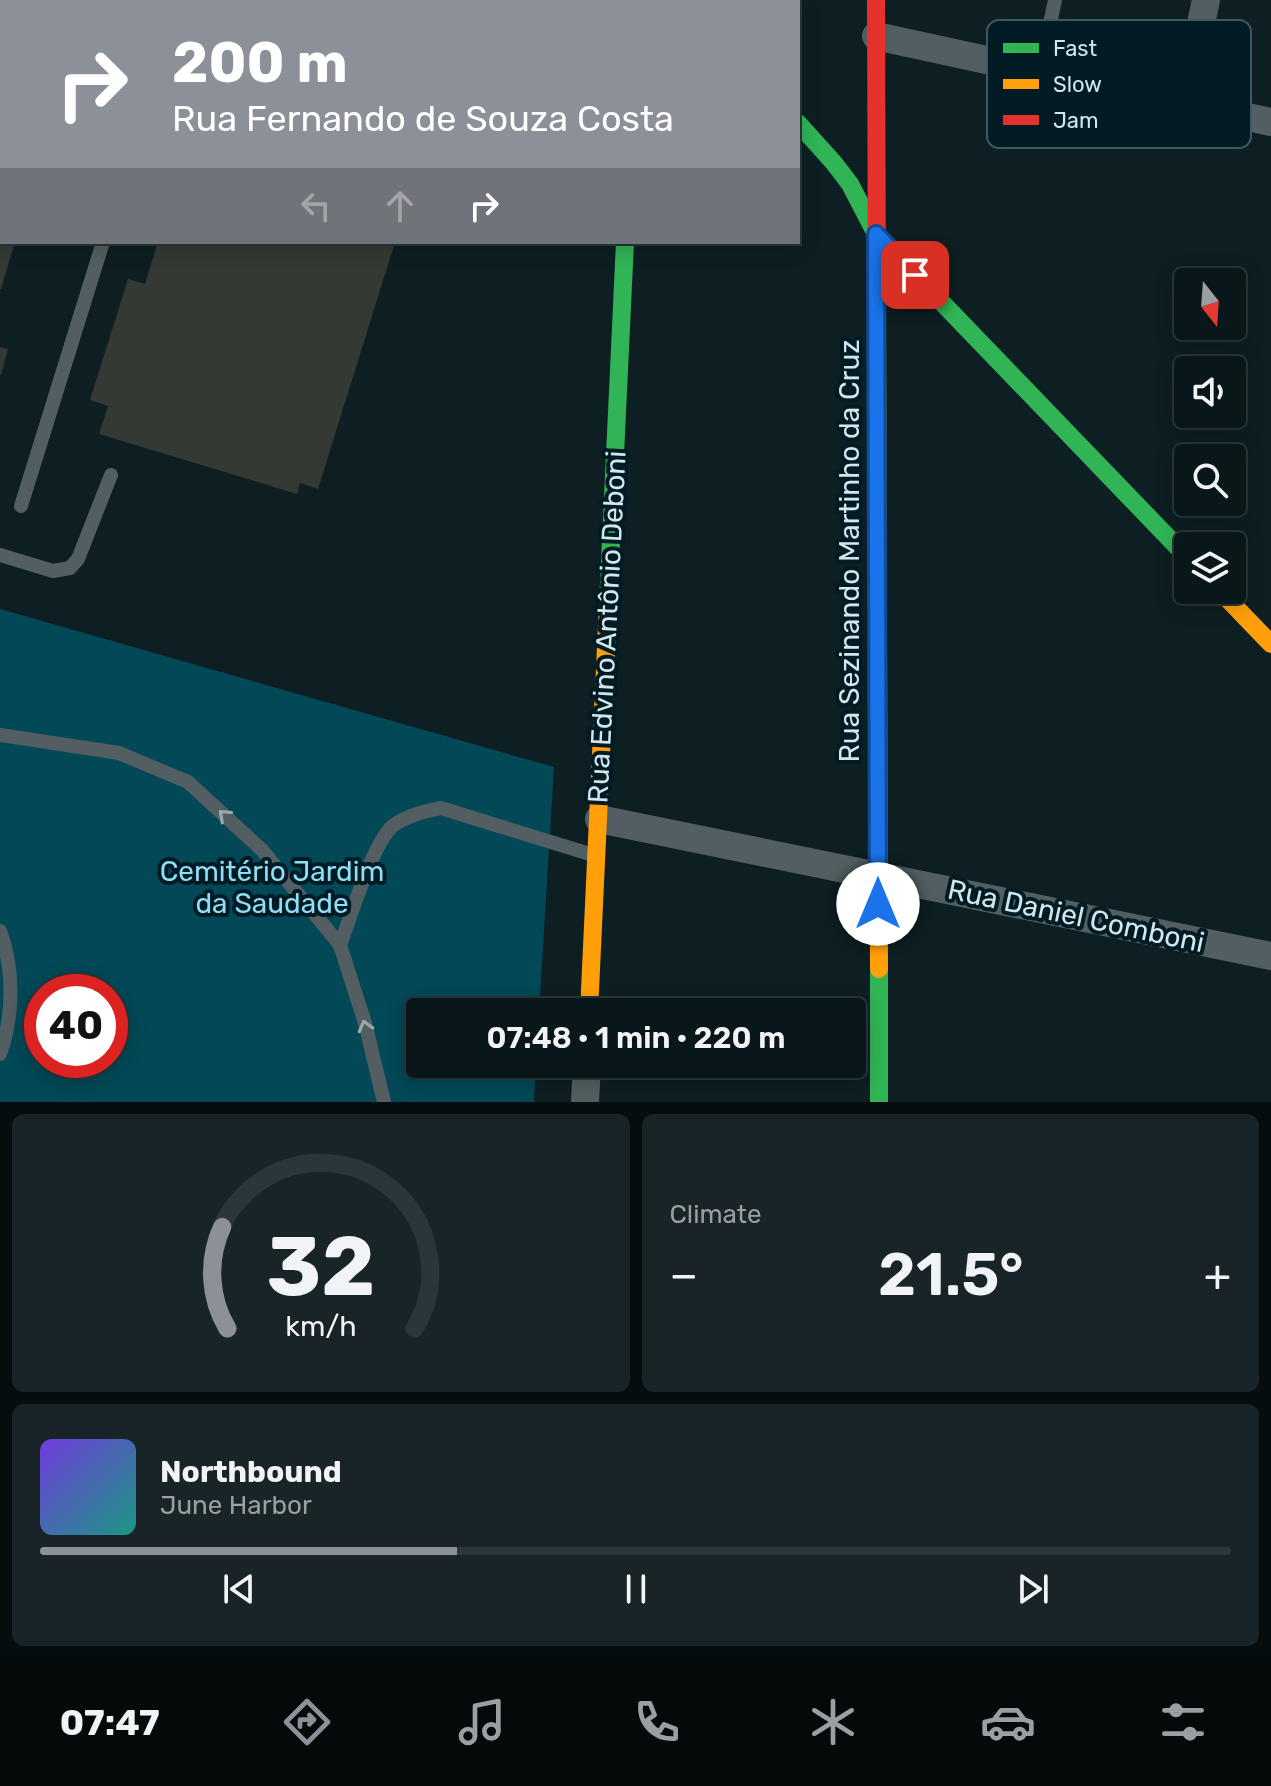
<!DOCTYPE html>
<meta charset="utf-8">
<style>
:root{--surface:#0a171a;--page:#182427;--text:#f1f3f6;--muted:#999fa2;--line:#2a3639;--accent:#8c9099}
body{margin:0;font-family:Rubik,sans-serif;background:var(--page);color:var(--text);height:100vh;display:flex;flex-direction:column;font-size:30px;white-space:nowrap}
*{box-sizing:border-box;margin:0}
p{font-size:26px;color:var(--muted)}
.icon{flex:none;width:44px;height:44px;fill:none;stroke:currentColor;stroke-width:2;stroke-linecap:round;stroke-linejoin:round}
.map{position:relative;height:1102px;overflow:hidden}
.drawer{display:flex;flex-direction:column;gap:12px;padding:12px;background:#060d0e;flex:1}
.drawer>*{flex:none}
.hud{position:absolute;left:0px;top:0px;width:800px;height:244px;box-shadow:0 4px 20px #0003,0 0 0 2px var(--line);background:#8c9099;color:#fff;overflow:hidden}
.needle{width:52px;rotate:163deg}
.buttons{position:absolute;left:1174px;top:268px;display:grid;gap:16px}
.buttons a{display:grid;place-items:center;width:72px;height:72px;border-radius:8px;background:var(--surface);box-shadow:0 4px 20px #0003,0 0 0 2px var(--line);font-size:40px}
.speed{position:absolute;left:24px;top:974px;display:flex;gap:16px;font-size:40px;font-weight:700;text-align:center}
.speed>*{display:grid;place-content:center;width:104px;height:104px;border-radius:50%;background:var(--surface);box-shadow:0 4px 20px #0003,0 0 0 2px var(--line);line-height:1}
.speed .limit{border:12px solid #d22;background:#fff;color:#111}
.pin{position:absolute;display:grid;place-items:center;width:68px;height:68px;color:#fff;margin:-34px;border-radius:16px;box-shadow:0 4px 12px #0006}
.me{position:absolute;width:88px;margin:-44px;rotate:0deg;stroke-linejoin:round;filter:drop-shadow(0 0 6px #0008)}
.turn{display:flex;align-items:center;gap:28px;height:168px;padding:0 40px;font-size:36px}
.turn .icon{width:104px;height:104px;stroke-width:2.5}
.turn b{display:block;font-size:56px;line-height:68px}
.lanes{display:flex;align-items:center;height:76px;padding:0 40px;background:#0003;justify-content:center;gap:40px;direction:ltr}
.lanes .off{opacity:.35}
.big{font-size:60px;font-weight:600;line-height:1.1}
.drawer .widget{flex:1;display:flex;flex-direction:column;justify-content:center;gap:12px;min-width:0;padding:0 28px;border-radius:12px;background:var(--page)}
.drawer .dial{align-items:center;gap:0}
.dial svg{height:208px;overflow:visible;fill:none;stroke:var(--line);stroke-width:7;stroke-linecap:round;text-anchor:middle}
.dial text{fill:var(--text);stroke:none}
.song{display:flex;align-items:center;gap:24px}
.cover{width:96px;height:96px;border-radius:12px;background:linear-gradient(135deg,hsl(260 70% 55%),hsl(170 70% 35%))}
.played{height:8px;border-radius:4px;background:linear-gradient(90deg,var(--accent) 35%,var(--line) 35%)}
.keys{display:flex;justify-content:space-around;direction:ltr}
.heat{display:flex;justify-content:space-between;align-items:center;font-size:44px;direction:ltr}
.drawer .tiles{flex:1;display:grid;gap:12px;grid-template-columns:1fr 1fr}
.widget:last-child{grid-column:span 2}
.trip{position:absolute;left:406px;top:998px;width:460px;height:80px;border-radius:8px;background:var(--surface);box-shadow:0 4px 20px #0003,0 0 0 2px var(--line);font-weight:600;line-height:80px;text-align:center}
.menu{display:flex;height:128px;justify-content:space-around;align-items:center;background:#04090a;color:var(--muted)}
.menu .icon{width:56px;height:56px}
.menu .active{color:var(--accent)}
.menu b{font-size:36px;color:var(--text)}
.map>svg:first-child{display:block}
.green{fill:#024856;fill-rule:evenodd}
.building{fill:#353934}
.lines{fill:none;stroke-linecap:round;stroke-linejoin:round}
.lane{stroke:#525e61;stroke-width:14}
.street{stroke:#525e61;stroke-width:28}
.fast{stroke:#30b455;stroke-width:18}
.slow{stroke:#ff9f0a;stroke-width:18}
.jam{stroke:#e5322d;stroke-width:18}
.oneway{stroke:#9aa9ad}
.route-casing{stroke:#114b97;stroke-width:20}
.route{stroke:#1a73e8;stroke-width:14}
.labels{text-anchor:middle;dominant-baseline:central;stroke-width:8;stroke-linejoin:round;paint-order:stroke}
.street-label{font-size:28px;fill:#d4e6eb;stroke:#001b23}
.park-label{font-size:28px;fill:#8edff6;stroke:#001b23}
.key{fill:#001b23;stroke:#40585f;stroke-width:2}
.key-label{font-size:22px;fill:#d4e6eb}
</style>
<div class="map">
<svg width="1271" height="1102" viewBox="0 0 1271 1102">
<rect width="100%" height="100%" fill="#0d1f23"/>
<path class="green" d="M 0,609 L 554,767 L 539,1012 L 420,1012 L 420,1064 L 536,1064 L 534,1102 L 0,1102 ZM 42,992 L 110,992 L 110,1060 L 42,1060 Z"/>
<path class="building" d="M 0,242 L 15,242 L 1,289 L 0,289 Z
M 149,242 L 395,242 L 318,489 L 300,483 L 297,494 L 99,434 L 108,406 L 90,400 L 128,279 L 145,284 L 157,245 Z
M 0,347 L 8,349 L 1,375 L 0,375 Z"/>
<g class="lines">
<path class="lane" d="M 334,0 L 341,2
M 176,2 L 177,0
M 1040,72 L 1055,0
M 0,198 L 2,199
M 21,506 L 103,242
M 0,555 L 53,571 L 70,568 L 78,559 L 111,475
M 0,735 L 119,753 L 188,782 L 262,850 L 340,945 L 365,1023 L 384,1102
M 0,931 C 14,969 14,1015 0,1054
M 340,945 C 350,919 374,839 394,825 C 408,815 425,811 441,808 L 593,855"/>
<path class="street" d="M 652,2 L 653,0
M 876,36 L 1271,122
M 1184,103 L 1206,0
M 599,819 L 1271,956
M 585,1102 L 587,1064"/>
<path class="fast" d="M 798,123 L 834,163 L 850,184 L 876,234 L 1188,558
M 608,604 L 625,242
M 879,969 L 879,1102"/>
<path class="slow" d="M 673,0 L 675,2
M 877,305 L 879,969
M 1219,590 L 1271,644
M 589,1012 L 608,604"/>
<path class="jam" d="M 603,0 L 604,2
M 876,0 L 877,305"/>
</g>
<defs><path id="oneway-chevron" d="M-2-3.5L2.5 0L-2 3.5" fill="none" stroke-width="1.6" stroke-linecap="round" stroke-linejoin="round" transform="scale(2)"/></defs>
<g class="oneway">
<use href="#oneway-chevron" transform="translate(224 815) rotate(-138)"/>
<use href="#oneway-chevron" transform="translate(365 1026) rotate(-105)"/>
</g>
<g class="lines">
<g class="route-casing">
<path id="route" d="M 878,904 L 876,234 L 915,275"/>
</g>
<use href="#route" class="route"/>
</g>
<g class="labels">
<g class="street-label">
<text transform="translate(849 551) rotate(-90)">Rua Sezinando Martinho da Cruz</text>
<text transform="translate(607 627) rotate(-87)">Rua Edvino Antônio Deboni</text>
<text transform="translate(1076 916) rotate(12)">Rua Daniel Comboni</text>
</g>
<g class="park-label">
<text x="272" y="871">Cemitério Jardim<tspan x="272" dy="32">da Saudade</tspan></text>
</g>
</g>
<rect x="987" y="20" width="264" height="128" rx="12" class="key"/>
<rect x="1003" y="43" width="36" height="10" fill="#30b455"/>
<rect x="1003" y="79" width="36" height="10" fill="#ff9f0a"/>
<rect x="1003" y="115" width="36" height="10" fill="#e5322d"/>
<g class="key-label">
<text x="1053" y="56">Fast</text>
<text x="1053" y="92">Slow</text>
<text x="1053" y="128">Jam</text>
</g>
</svg>
<div class="buttons">
<a><svg class="needle" viewBox="-14 -14 28 28"><path d="M0-13l5 13h-10z" fill="#e53935"/><path d="M0 13l5-13h-10z" fill="#999fa2"/></svg></a>
<a><svg class="icon" aria-label="sound" viewBox="0 0 24 24"><path d="M4 9h4l5-4v14l-5-4H4zM17 9q2 3 0 6"/></svg></a>
<a><svg class="icon" aria-label="search" viewBox="0 0 24 24"><circle cx="10" cy="10" r="6"/><path d="M15 15l6 6"/></svg></a>
<a><svg class="icon" aria-label="layers" viewBox="0 0 24 24"><path d="M12 4l9 5-9 5-9-5zM3 14l9 5 9-5"/></svg></a>
</div>
<div class="speed"><div class="limit">40</div></div>
<div class="pin" style="left:915px;top:275px;background:#d93025"><svg class="icon" aria-label="arrive" viewBox="0 0 24 24"><path d="M6 21V4h12l-3 4 3 4H6"/></svg></div>
<svg class="me" style="left:878px;top:904px" viewBox="-20 -20 40 40"><circle r="19" fill="#fff"/><path d="M0-13L10 11 0 6-10 11z" fill="#1a73e8"/></svg>
<div class="trip">07:48 · 1 min · 220 m</div>
<div class="hud">
<div class="turn"><svg class="icon" aria-label="right" viewBox="0 0 24 24"><path d="M7 20v-9h11M14 6l5 5-5 5"/></svg><div><b>200 m</b>Rua Fernando de Souza Costa</div></div>
<div class="lanes"><svg class="icon off" aria-label="left" viewBox="0 0 24 24"><path d="M17 20v-9H6M10 6l-5 5 5 5"/></svg><svg class="icon off" aria-label="ahead" viewBox="0 0 24 24"><path d="M12 20V5M6 11l6-6 6 6"/></svg><svg class="icon" aria-label="right" viewBox="0 0 24 24"><path d="M7 20v-9h11M14 6l5 5-5 5"/></svg></div>
</div>
</div>
<section class="drawer">
<div class="tiles">
<div class="widget dial"><svg viewBox="0 0 100 80">
<path d="M14 69A42 42 0 1 1 86 69"/>
<path d="M14 69A42 42 0 0 1 12 30" stroke="#8c9099"/>
<text x="50" y="56" font-size="32" font-weight="700">32</text>
<text x="50" y="72" font-size="11">km/h</text>
</svg></div>
<div class="widget"><p>Climate</p>
<div class="heat"><a>−</a><b class="big">21.5°</b><a>+</a></div>
</div>
<div class="widget">
<div class="song"><i class="cover"></i><div><b>Northbound</b><p>June Harbor</p></div></div>
<div class="played"></div>
<div class="keys"><svg class="icon" aria-label="previous" viewBox="0 0 24 24"><path d="M18 5L8 12l10 7zM5 5v14"/></svg><svg class="icon" aria-label="pause" viewBox="0 0 24 24"><path d="M8 5v14M16 5v14"/></svg><svg class="icon" aria-label="next" viewBox="0 0 24 24"><path d="M6 5l10 7-10 7zM19 5v14"/></svg></div>
</div>
</div>
</section>
<nav class="menu">
<b>07:47</b>
<svg class="icon active" aria-label="directions" viewBox="0 0 24 24"><path d="M12 3l9 9-9 9-9-9zM9 14v-3h6M13 9l2 2-2 2"/></svg>
<svg class="icon" aria-label="music" viewBox="0 0 24 24"><path d="M9 18V5l10-2v13"/><circle cx="6" cy="18" r="3"/><circle cx="16" cy="16" r="3"/></svg>
<svg class="icon" aria-label="phone" viewBox="0 0 24 24"><path d="M5 4h4l2 5-3 2q2 4 5 5l2-3 5 2v4C11 20 4 13 5 4z"/></svg>
<svg class="icon" aria-label="climate" viewBox="0 0 24 24"><path d="M12 3v18M4 7l16 10M4 17L20 7"/></svg>
<svg class="icon" aria-label="car" viewBox="0 0 24 24"><path d="M5 17H2v-5l4-1 3-4h7l3 4 3 1v5h-3M9 17h6M6 11h13"/><circle cx="7" cy="17" r="2"/><circle cx="17" cy="17" r="2"/></svg>
<svg class="icon" aria-label="filters" viewBox="0 0 24 24"><path d="M4 7h16M4 17h16"/><circle cx="9" cy="7" r="2"/><circle cx="15" cy="17" r="2"/></svg>
</nav>
